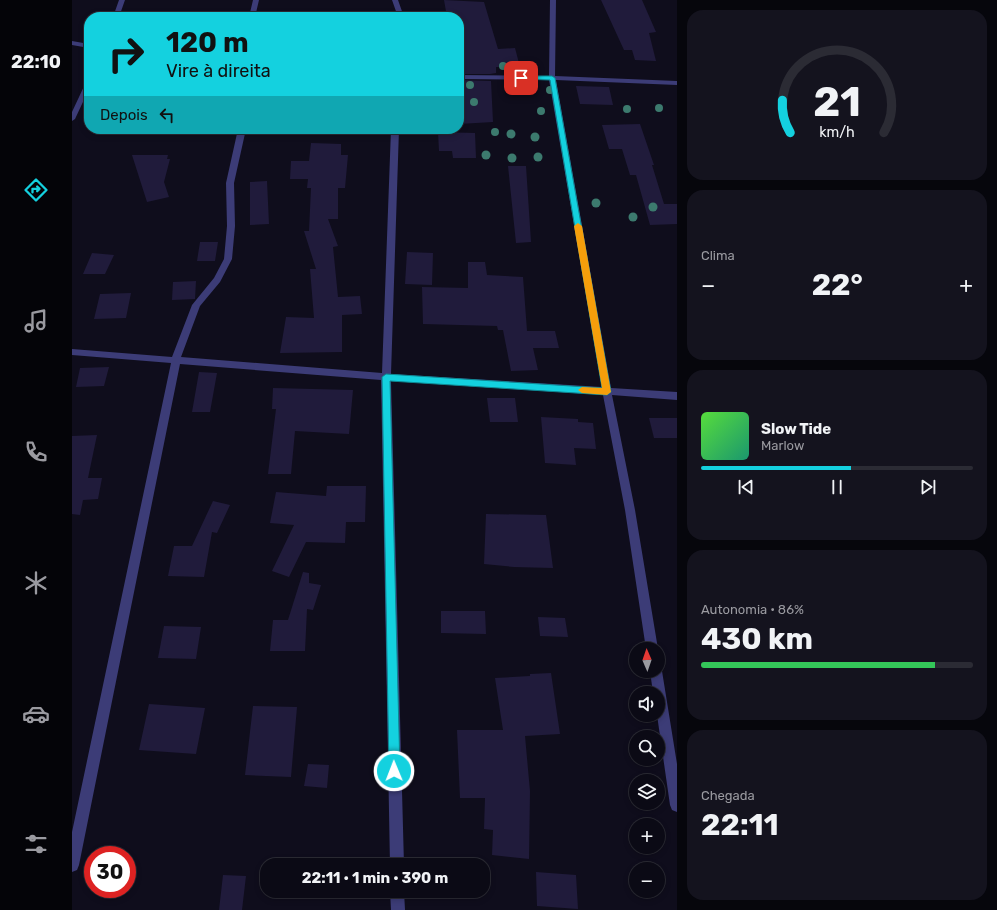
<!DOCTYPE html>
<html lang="pt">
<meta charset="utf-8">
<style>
:root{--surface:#0b0a15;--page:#14131e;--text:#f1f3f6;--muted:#9a9aa0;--line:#2b2b34;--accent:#14d1df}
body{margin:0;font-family:Rubik,sans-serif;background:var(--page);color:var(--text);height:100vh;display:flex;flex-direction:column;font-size:15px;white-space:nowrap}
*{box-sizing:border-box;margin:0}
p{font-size:13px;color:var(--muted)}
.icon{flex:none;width:22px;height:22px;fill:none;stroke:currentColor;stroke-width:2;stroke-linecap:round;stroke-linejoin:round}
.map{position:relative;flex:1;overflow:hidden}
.panel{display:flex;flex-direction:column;gap:10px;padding:10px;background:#06060c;width:320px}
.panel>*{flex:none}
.guide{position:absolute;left:12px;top:12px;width:380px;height:122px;border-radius:16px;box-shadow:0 2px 6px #0003,0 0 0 1px var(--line);background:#14d1df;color:#111;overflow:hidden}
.needle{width:26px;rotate:358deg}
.controls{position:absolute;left:557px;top:642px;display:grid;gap:8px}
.controls a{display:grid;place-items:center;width:36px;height:36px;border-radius:50%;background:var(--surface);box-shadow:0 2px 6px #0003,0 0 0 1px var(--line);font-size:20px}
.speed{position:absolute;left:12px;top:846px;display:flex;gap:8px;font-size:20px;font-weight:700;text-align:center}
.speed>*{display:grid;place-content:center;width:52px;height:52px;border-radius:50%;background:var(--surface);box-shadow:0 2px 6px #0003,0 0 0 1px var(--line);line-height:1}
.speed .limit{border:6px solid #d22;background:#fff;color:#111}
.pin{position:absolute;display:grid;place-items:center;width:34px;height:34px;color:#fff;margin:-17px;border-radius:8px;box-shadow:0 2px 6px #0006}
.me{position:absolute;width:44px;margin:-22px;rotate:359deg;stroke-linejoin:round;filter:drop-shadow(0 0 3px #0008)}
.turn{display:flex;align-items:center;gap:14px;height:84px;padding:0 16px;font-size:18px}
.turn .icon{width:52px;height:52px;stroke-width:2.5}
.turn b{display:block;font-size:28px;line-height:34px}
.then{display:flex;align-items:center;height:38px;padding:0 16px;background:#0003;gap:8px;font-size:15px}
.big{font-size:30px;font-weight:700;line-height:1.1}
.panel .card{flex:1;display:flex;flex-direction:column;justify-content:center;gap:6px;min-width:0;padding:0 14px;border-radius:16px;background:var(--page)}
.panel .dial{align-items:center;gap:0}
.dial svg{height:104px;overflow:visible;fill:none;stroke:var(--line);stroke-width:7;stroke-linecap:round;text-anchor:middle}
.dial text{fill:var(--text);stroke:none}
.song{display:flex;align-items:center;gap:12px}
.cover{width:48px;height:48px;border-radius:6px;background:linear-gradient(135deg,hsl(110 70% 55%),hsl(160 70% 35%))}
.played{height:4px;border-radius:2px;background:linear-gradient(90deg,var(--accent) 55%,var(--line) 55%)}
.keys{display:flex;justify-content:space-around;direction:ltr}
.heat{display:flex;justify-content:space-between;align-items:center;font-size:22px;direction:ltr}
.charge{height:6px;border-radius:3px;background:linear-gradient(90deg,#34c759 86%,var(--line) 0)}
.trip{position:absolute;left:188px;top:858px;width:230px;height:40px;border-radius:16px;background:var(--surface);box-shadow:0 2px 6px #0003,0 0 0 1px var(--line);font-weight:700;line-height:40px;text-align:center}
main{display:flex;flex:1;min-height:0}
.tab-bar{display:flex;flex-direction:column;width:72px;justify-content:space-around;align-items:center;background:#040408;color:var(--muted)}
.tab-bar .icon{width:28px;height:28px}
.tab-bar .active{color:var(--accent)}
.tab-bar b{font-size:18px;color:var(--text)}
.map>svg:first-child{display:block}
.building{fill:#201b3b}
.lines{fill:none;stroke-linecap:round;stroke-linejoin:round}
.minor{fill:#3c3c77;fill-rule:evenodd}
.tree{fill:#3c7a6e}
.route{fill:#14d1df;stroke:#0d8891}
.slow{fill:#f59e0b}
</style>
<main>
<nav class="tab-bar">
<b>22:10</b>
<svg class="icon active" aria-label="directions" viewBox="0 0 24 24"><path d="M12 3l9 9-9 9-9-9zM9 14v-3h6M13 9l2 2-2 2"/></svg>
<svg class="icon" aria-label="music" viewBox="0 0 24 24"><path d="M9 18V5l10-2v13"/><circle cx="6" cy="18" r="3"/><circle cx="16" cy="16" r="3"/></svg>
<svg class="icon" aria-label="phone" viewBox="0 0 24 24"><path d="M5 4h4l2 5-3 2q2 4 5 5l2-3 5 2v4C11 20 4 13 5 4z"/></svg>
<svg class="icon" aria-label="climate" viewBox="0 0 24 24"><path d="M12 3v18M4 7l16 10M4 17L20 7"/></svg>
<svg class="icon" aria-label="car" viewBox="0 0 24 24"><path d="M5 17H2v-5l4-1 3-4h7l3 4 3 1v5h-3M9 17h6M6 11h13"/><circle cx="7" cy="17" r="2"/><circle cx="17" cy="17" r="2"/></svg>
<svg class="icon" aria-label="filters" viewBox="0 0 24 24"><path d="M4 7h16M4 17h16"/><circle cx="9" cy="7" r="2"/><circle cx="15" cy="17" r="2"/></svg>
</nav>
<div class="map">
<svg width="605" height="910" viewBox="0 0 605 910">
<rect width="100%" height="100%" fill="#0f0d1c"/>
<path class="building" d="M 372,0 L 412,2 L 426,49 L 443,48 L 448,67 L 424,67 L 424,73 L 418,74 L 387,74 L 387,17 L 375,17 Z
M 529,0 L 570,0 L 584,32 L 577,33 L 584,61 L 563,60 L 560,50 L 552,50 Z
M 387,80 L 419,81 L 421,122 L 387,124 Z
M 504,86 L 537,87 L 541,105 L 508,104 Z
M 568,124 L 582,165 L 580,165 L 592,204 L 605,204 L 605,224 L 578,225 L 564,175 L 558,175 L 550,149 L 537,149 L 530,125 Z
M 366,132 L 403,133 L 404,158 L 381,158 L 380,151 L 367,151 Z
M 239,143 L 269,144 L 269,155 L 276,155 L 273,188 L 266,188 L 266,219 L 256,219 L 266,246 L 261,247 L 266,297 L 288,296 L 290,314 L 270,315 L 270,352 L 208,353 L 214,317 L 242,318 L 238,269 L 244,269 L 232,231 L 237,231 L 239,188 L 235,188 L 236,179 L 218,179 L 219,161 L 237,161 Z
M 60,155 L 96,155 L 95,159 L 98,159 L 92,182 L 97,197 L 75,202 Z
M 436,166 L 454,166 L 459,242 L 444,243 Z
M 195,181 L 197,224 L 178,225 L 178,182 Z
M 128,242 L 146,242 L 143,261 L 125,261 Z
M 335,252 L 361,253 L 360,285 L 333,284 Z
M 20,253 L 42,255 L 33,274 L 11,274 Z
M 396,262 L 413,262 L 415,275 L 451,277 L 455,331 L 483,331 L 487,348 L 461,348 L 466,370 L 439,371 L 431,330 L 426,330 L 425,326 L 351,324 L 350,287 L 396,288 Z
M 124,281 L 123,299 L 100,300 L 101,282 Z
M 59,293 L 54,318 L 22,319 L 28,294 Z
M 37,367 L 32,386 L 4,387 L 8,368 Z
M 127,372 L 145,373 L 138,412 L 120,412 Z
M 201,388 L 281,390 L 277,434 L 223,431 L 219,474 L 196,474 L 204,409 L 200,409 Z
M 415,398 L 443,398 L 446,422 L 418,422 Z
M 469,417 L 506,419 L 506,422 L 521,423 L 524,449 L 502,448 L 504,465 L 473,463 Z
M 577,418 L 605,418 L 605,438 L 582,438 Z
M 25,435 L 16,478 L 30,478 L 26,499 L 11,500 L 8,515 L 0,514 L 0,436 Z
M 255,486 L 294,486 L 293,522 L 274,522 L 273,543 L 234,542 L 217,577 L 200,571 L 222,525 L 198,523 L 204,492 L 254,496 Z
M 141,501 L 158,505 L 145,533 L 140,532 L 132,577 L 96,576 L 102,546 L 120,546 Z
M 414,514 L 474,515 L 481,568 L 442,567 L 412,564 Z
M 231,572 L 237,573 L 237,583 L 249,585 L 241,610 L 235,609 L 233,651 L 198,651 L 201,620 L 216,620 Z
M 369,611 L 413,611 L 414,634 L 369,633 Z
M 466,617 L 493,618 L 496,637 L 468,636 Z
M 92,626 L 129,627 L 124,659 L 86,658 Z
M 479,673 L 488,734 L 453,736 L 458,791 L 457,859 L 420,855 L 421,830 L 412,829 L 413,798 L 388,798 L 385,730 L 431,730 L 423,678 L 458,676 L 458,674 Z
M 77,704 L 133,708 L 124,754 L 67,750 Z
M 181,706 L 225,707 L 219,777 L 173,775 Z
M 236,764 L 257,765 L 255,788 L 232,786 Z
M 464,872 L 504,875 L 506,909 L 465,906 Z
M 151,875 L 174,876 L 170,910 L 147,910 Z"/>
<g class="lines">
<path class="minor" d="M 47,0 L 53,0 L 47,17 L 41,17 Z
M 181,0 L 187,0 L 183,17 L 177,17 Z
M 320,0 L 326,0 L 332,17 L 326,17 Z
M 478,0 L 484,0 L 483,76 L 605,81 L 605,85 L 484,80 L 539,388 L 605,392 L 605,400 L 540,395 L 563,510 L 586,649 L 574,649 L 553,510 L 531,395 L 319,381 L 332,865 L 318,865 L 309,380 L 108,364 L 7,865 L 5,870 L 0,872 L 0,832 L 99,363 L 0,355 L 0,349 L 100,357 L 120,305 L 142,278 L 152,259 L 155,226 L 154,183 L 166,129 L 174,129 L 162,183 L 163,226 L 160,259 L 148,282 L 128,306 L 109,357 L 310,373 L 319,129 L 327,129 L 319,374 L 530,387 L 477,80 L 387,79 L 387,75 L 477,76 Z
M 0,41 L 17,44 L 17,48 L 0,45 Z
M 17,80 L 17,89 L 3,119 L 0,121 L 0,112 L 14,82 Z
M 586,666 L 590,671 L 605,764 L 605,812 L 600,810 L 598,805 L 585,715 L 586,715 L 586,693 L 581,693 L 578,671 L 586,671 Z
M 318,891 L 332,891 L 333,910 L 319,910 Z"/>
</g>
<g class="tree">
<circle cx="431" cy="66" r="4"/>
<circle cx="398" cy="85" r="4"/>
<circle cx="478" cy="90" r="4"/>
<circle cx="402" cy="102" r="4"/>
<circle cx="587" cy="108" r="4"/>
<circle cx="555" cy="109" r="4"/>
<circle cx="469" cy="111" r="4"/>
<circle cx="423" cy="132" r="4"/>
<circle cx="439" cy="134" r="4.5"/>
<circle cx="463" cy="137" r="4.5"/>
<circle cx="414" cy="155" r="4.5"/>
<circle cx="466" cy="157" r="4.5"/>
<circle cx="440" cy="158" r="4.5"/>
<circle cx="524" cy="203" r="4.5"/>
<circle cx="581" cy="207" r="4.5"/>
<circle cx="561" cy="217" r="4.5"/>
</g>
<path class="route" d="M 447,76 L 480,76 L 483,78 L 539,392 L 535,395 L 318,381 L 328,771 L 327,775 L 322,776 L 318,775 L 317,771 L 310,377 L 314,374 L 530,388 L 478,80 L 449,79 L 446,78 Z"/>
<path class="slow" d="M 506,223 L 510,226 L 539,392 L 535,395 L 510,393 L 506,390 L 510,387 L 530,388 L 502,226 Z"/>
</svg>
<div class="controls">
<a><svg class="needle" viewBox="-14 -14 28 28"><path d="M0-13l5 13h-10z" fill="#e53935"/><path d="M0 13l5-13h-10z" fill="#9a9aa0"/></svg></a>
<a><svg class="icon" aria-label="sound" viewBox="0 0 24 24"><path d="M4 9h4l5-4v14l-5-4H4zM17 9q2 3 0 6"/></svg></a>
<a><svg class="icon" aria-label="search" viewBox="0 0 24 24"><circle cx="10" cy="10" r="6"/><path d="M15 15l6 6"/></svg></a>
<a><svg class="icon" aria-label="layers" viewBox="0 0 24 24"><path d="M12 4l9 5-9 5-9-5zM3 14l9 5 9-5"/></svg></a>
<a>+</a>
<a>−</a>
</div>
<div class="speed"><div class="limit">30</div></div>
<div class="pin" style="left:449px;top:78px;background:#d93025"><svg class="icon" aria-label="arrive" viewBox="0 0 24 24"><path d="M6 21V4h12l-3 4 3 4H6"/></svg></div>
<svg class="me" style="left:322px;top:771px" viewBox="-20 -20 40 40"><circle r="17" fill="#14d1df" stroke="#fff" stroke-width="3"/><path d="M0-11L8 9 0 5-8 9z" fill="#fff"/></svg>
<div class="trip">22:11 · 1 min · 390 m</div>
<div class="guide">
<div class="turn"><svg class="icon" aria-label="right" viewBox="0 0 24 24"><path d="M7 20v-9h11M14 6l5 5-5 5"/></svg><div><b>120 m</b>Vire à direita</div></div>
<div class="then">Depois<svg class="icon" aria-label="left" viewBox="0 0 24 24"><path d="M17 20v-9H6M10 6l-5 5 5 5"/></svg></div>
</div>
</div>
<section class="panel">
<div class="card dial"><svg viewBox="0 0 100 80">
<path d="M14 69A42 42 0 1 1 86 69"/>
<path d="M14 69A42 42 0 0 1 8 44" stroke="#14d1df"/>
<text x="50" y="56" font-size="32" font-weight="700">21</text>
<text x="50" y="72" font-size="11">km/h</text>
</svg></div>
<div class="card"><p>Clima</p>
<div class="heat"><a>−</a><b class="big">22°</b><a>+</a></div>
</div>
<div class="card">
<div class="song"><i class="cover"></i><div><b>Slow Tide</b><p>Marlow</p></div></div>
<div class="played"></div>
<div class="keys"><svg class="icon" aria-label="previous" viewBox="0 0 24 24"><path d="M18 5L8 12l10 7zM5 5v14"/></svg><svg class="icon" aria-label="pause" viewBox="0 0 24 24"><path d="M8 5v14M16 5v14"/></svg><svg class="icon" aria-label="next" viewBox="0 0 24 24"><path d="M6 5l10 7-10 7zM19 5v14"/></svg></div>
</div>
<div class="card"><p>Autonomia · 86%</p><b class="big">430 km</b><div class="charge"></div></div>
<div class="card"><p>Chegada</p><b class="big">22:11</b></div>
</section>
</main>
